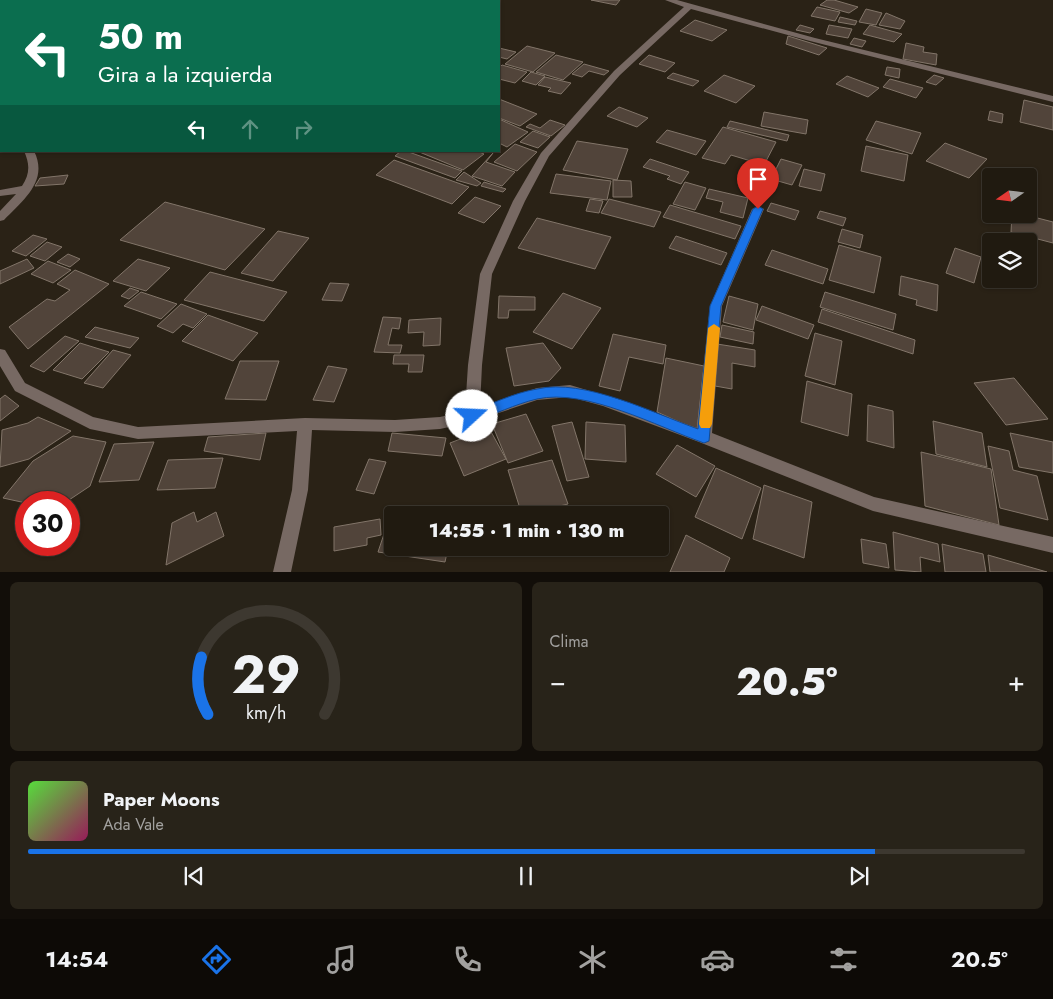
<!DOCTYPE html>
<html lang="es">
<meta charset="utf-8">
<style>
:root{--surface:#201a10;--page:#282319;--text:#f1f3f6;--muted:#a2a19f;--line:#3d3830;--accent:#1a73e8}
body{margin:0;font-family:Jost,sans-serif;background:var(--page);color:var(--text);height:100vh;display:flex;flex-direction:column;font-size:19px;white-space:nowrap}
*{box-sizing:border-box;margin:0}
p{font-size:16px;color:var(--muted)}
.icon{flex:none;width:28px;height:28px;fill:none;stroke:currentColor;stroke-width:2;stroke-linecap:round;stroke-linejoin:round}
.map{position:relative;height:572px;overflow:hidden}
.sheet{display:flex;flex-direction:column;gap:10px;padding:10px;background:#120e09;flex:1}
.sheet>*{flex:none}
.hud{position:absolute;left:0px;top:0px;width:500px;height:152px;box-shadow:0 1px 4px #0004,0 0 0 1px var(--line);background:#0b6e4f;color:#fff;overflow:hidden}
.needle{width:32px;rotate:256deg}
.buttons{position:absolute;left:982px;top:168px;display:grid;gap:10px}
.buttons a{display:grid;place-items:center;width:55px;height:55px;border-radius:5px;background:var(--surface);box-shadow:0 1px 4px #0004,0 0 0 1px var(--line);font-size:25px}
.speed{position:absolute;left:15px;top:491px;display:flex;gap:10px;font-size:25px;font-weight:700;text-align:center}
.speed>*{display:grid;place-content:center;width:65px;height:65px;border-radius:50%;background:var(--surface);box-shadow:0 1px 4px #0004,0 0 0 1px var(--line);line-height:1}
.speed .limit{border:8px solid #d22;background:#fff;color:#111}
.pin{position:absolute;display:grid;place-items:center;width:42px;height:42px;color:#fff;margin:-51px -21px;border-radius:50% 50% 50% 0;rotate:-45deg;box-shadow:0 0 5px #0007}
.pin .icon{rotate:45deg}
.me{position:absolute;width:55px;margin:-28px;rotate:70deg;stroke-linejoin:round;filter:drop-shadow(0 0 4px #0008)}
.turn{display:flex;align-items:center;gap:18px;height:105px;padding:0 15px;font-size:22px}
.turn .icon{width:65px;height:65px;stroke-width:2.5}
.turn b{display:block;font-size:35px;line-height:42px}
.lanes{display:flex;align-items:center;height:48px;padding:0 15px;background:#0003;justify-content:center;gap:25px;direction:ltr}
.lanes .off{opacity:.35}
.big{font-size:38px;font-weight:800;line-height:1.1}
.sheet .widget{flex:1;display:flex;flex-direction:column;justify-content:center;gap:8px;min-width:0;padding:0 18px;border-radius:8px;background:var(--page)}
.sheet .dial{align-items:center;gap:0}
.dial svg{height:130px;overflow:visible;fill:none;stroke:var(--line);stroke-width:7;stroke-linecap:round;text-anchor:middle}
.dial text{fill:var(--text);stroke:none}
.song{display:flex;align-items:center;gap:15px}
.cover{width:60px;height:60px;border-radius:8px;background:linear-gradient(135deg,hsl(110 70% 55%),hsl(330 70% 35%))}
.played{height:5px;border-radius:2px;background:linear-gradient(90deg,var(--accent) 85%,var(--line) 85%)}
.keys{display:flex;justify-content:space-around;direction:ltr}
.heat{display:flex;justify-content:space-between;align-items:center;font-size:28px;direction:ltr}
.sheet .tiles{flex:1;display:grid;gap:10px;grid-template-columns:1fr 1fr}
.widget:last-child{grid-column:span 2}
.trip{position:absolute;left:384px;top:506px;width:285px;height:50px;border-radius:5px;background:var(--surface);box-shadow:0 1px 4px #0004,0 0 0 1px var(--line);font-weight:800;line-height:50px;text-align:center}
.menu{display:flex;height:80px;justify-content:space-around;align-items:center;background:#0d0a06;color:var(--muted)}
.menu .icon{width:35px;height:35px}
.menu .on{color:var(--accent)}
.menu b{font-size:22px;color:var(--text)}
.map>svg:first-child{display:block}
.building{fill:#51443a;stroke:#827569}
.lines{fill:none;stroke-linecap:round;stroke-linejoin:round}
.minor{fill:#776963;fill-rule:evenodd}
.route{fill:#1a73e8;stroke:#114b97}
.slow{fill:#f59e0b}
</style>
<div class="map">
<svg width="1053" height="572" viewBox="0 0 1053 572">
<rect width="100%" height="100%" fill="#2a2216"/>
<path class="building" d="M 322,0 L 374,0 L 321,1 Z
M 591,0 L 620,0 L 616,5 Z
M 827,0 L 834,0 L 858,7 L 849,13 L 820,5 Z
M 817,7 L 840,12 L 835,21 L 811,16 Z
M 866,9 L 882,13 L 876,25 L 859,22 Z
M 886,13 L 905,21 L 900,29 L 879,25 Z
M 840,17 L 857,21 L 855,25 L 838,22 Z
M 695,20 L 727,30 L 712,41 L 680,31 Z
M 800,25 L 814,29 L 810,33 L 796,30 Z
M 829,25 L 852,29 L 848,38 L 826,34 Z
M 870,25 L 902,34 L 894,42 L 863,34 Z
M 788,36 L 827,48 L 819,55 L 786,44 Z
M 854,38 L 866,41 L 862,47 L 850,44 Z
M 906,43 L 924,47 L 923,52 L 937,54 L 936,65 L 903,59 Z
M 527,46 L 555,53 L 533,72 L 505,64 Z
M 499,48 L 516,52 L 507,59 L 499,57 Z
M 556,55 L 583,62 L 563,80 L 536,72 Z
M 649,55 L 675,63 L 665,72 L 639,64 Z
M 584,64 L 609,71 L 604,75 L 589,71 L 582,77 L 572,74 Z
M 502,65 L 527,72 L 515,83 L 499,79 L 499,68 Z
M 887,67 L 900,69 L 899,78 L 885,75 Z
M 531,72 L 545,76 L 536,85 L 522,81 Z
M 673,73 L 699,81 L 693,86 L 667,78 Z
M 724,75 L 755,86 L 736,103 L 704,91 Z
M 934,75 L 944,78 L 936,85 L 926,82 Z
M 847,76 L 879,88 L 868,97 L 836,84 Z
M 545,77 L 571,83 L 561,94 L 548,91 L 551,88 L 538,85 Z
M 890,79 L 923,88 L 916,98 L 883,87 Z
M 499,99 L 537,114 L 520,126 L 499,118 Z
M 1024,100 L 1053,107 L 1053,130 L 1020,122 Z
M 619,107 L 648,118 L 637,127 L 607,116 Z
M 990,111 L 1003,114 L 1002,123 L 988,120 Z
M 764,112 L 808,120 L 806,134 L 761,126 Z
M 499,119 L 528,132 L 507,147 L 499,143 Z
M 550,120 L 565,125 L 551,136 L 526,127 L 530,124 L 540,128 Z
M 730,121 L 789,135 L 787,141 L 727,127 Z
M 876,121 L 921,133 L 912,154 L 866,140 Z
M 723,127 L 776,142 L 764,165 L 731,155 L 725,164 L 702,158 Z
M 667,130 L 706,141 L 696,155 L 656,142 Z
M 533,131 L 550,137 L 538,148 L 520,142 Z
M 577,141 L 628,149 L 617,180 L 563,170 Z
M 945,143 L 987,159 L 969,178 L 926,161 Z
M 515,144 L 537,152 L 517,171 L 494,162 Z
M 866,146 L 908,155 L 904,181 L 861,171 Z
M 401,151 L 406,151 L 462,171 L 455,178 L 395,156 Z
M 417,151 L 477,151 L 484,154 L 463,170 Z
M 493,153 L 486,162 L 515,172 L 502,186 L 472,176 Z
M 650,159 L 689,172 L 681,184 L 667,179 L 670,176 L 643,167 Z
M 781,159 L 802,165 L 792,185 L 771,179 Z
M 394,160 L 469,187 L 452,204 L 376,175 Z
M 804,169 L 825,174 L 821,191 L 799,186 Z
M 464,172 L 481,183 L 477,186 L 456,180 Z
M 556,174 L 611,181 L 607,200 L 550,193 Z
M 68,175 L 64,184 L 35,186 L 40,178 Z
M 613,180 L 631,181 L 632,197 L 613,197 Z
M 484,182 L 506,189 L 503,192 L 481,186 Z
M 685,182 L 706,188 L 695,210 L 673,204 Z
M 709,189 L 748,198 L 743,218 L 720,212 L 723,202 L 706,198 Z
M 475,197 L 501,206 L 484,223 L 458,213 Z
M 590,199 L 603,201 L 599,213 L 586,211 Z
M 609,199 L 661,212 L 654,227 L 601,213 Z
M 165,202 L 265,229 L 225,270 L 120,240 Z
M 771,203 L 799,211 L 795,220 L 767,211 Z
M 670,205 L 741,226 L 735,239 L 663,217 Z
M 820,211 L 846,218 L 843,226 L 817,218 Z
M 1012,214 L 1022,214 L 1053,222 L 1053,243 L 1011,232 Z
M 537,218 L 611,237 L 595,269 L 518,248 Z
M 842,229 L 863,235 L 860,248 L 838,242 Z
M 278,231 L 309,238 L 273,281 L 241,273 Z
M 33,235 L 47,239 L 26,256 L 12,251 Z
M 676,236 L 727,253 L 721,265 L 669,248 Z
M 47,242 L 62,247 L 45,261 L 30,256 Z
M 839,245 L 881,257 L 874,293 L 829,280 Z
M 955,248 L 981,257 L 974,283 L 946,273 Z
M 772,250 L 828,269 L 823,284 L 765,265 Z
M 68,254 L 80,259 L 70,267 L 57,262 Z
M 27,259 L 34,268 L 0,284 L 0,271 Z
M 138,259 L 170,268 L 146,291 L 113,281 Z
M 48,261 L 71,270 L 53,283 L 31,274 Z
M 75,270 L 109,284 L 28,349 L 9,327 L 47,299 L 55,301 L 70,290 L 57,284 Z
M 210,272 L 287,292 L 264,321 L 184,300 Z
M 901,276 L 938,285 L 937,311 L 916,305 L 917,300 L 899,295 Z
M 330,283 L 349,284 L 342,301 L 322,300 Z
M 130,288 L 139,291 L 129,299 L 121,296 Z
M 141,292 L 177,304 L 161,319 L 124,306 Z
M 825,292 L 896,314 L 893,330 L 820,307 Z
M 563,293 L 601,308 L 572,349 L 533,332 Z
M 499,296 L 535,297 L 535,310 L 509,310 L 508,318 L 498,318 Z
M 729,296 L 758,304 L 753,330 L 723,322 Z
M 181,304 L 207,314 L 193,328 L 183,324 L 173,333 L 157,326 Z
M 762,306 L 814,325 L 808,339 L 756,320 Z
M 822,309 L 915,340 L 913,354 L 818,322 Z
M 208,315 L 258,333 L 233,361 L 182,341 Z
M 383,317 L 401,318 L 399,329 L 392,328 L 388,345 L 402,345 L 400,353 L 374,352 Z
M 441,318 L 440,345 L 423,346 L 424,332 L 408,333 L 409,320 Z
M 722,325 L 754,332 L 753,344 L 720,337 Z
M 95,327 L 139,338 L 130,348 L 85,337 Z
M 815,333 L 842,341 L 835,385 L 805,376 Z
M 613,334 L 666,345 L 663,364 L 629,357 L 620,391 L 599,386 Z
M 65,336 L 79,341 L 44,372 L 30,366 Z
M 80,343 L 109,352 L 82,379 L 53,370 Z
M 543,343 L 561,368 L 549,381 L 514,386 L 506,348 Z
M 717,344 L 755,350 L 755,367 L 732,363 L 732,389 L 715,386 Z
M 113,350 L 131,355 L 103,388 L 84,383 Z
M 394,355 L 424,355 L 422,372 L 408,372 L 409,364 L 393,364 Z
M 666,358 L 704,366 L 697,430 L 657,412 Z
M 240,361 L 279,361 L 266,400 L 225,399 Z
M 328,366 L 347,369 L 334,402 L 313,400 Z
M 1014,378 L 1048,419 L 1006,425 L 974,383 Z
M 807,381 L 852,394 L 848,436 L 801,422 Z
M 5,395 L 19,406 L 0,421 L 0,399 Z
M 868,405 L 893,411 L 894,448 L 867,441 Z
M 526,414 L 543,451 L 508,463 L 492,424 Z
M 38,417 L 71,431 L 29,459 L 0,467 L 2,430 L 28,423 Z
M 933,421 L 982,433 L 987,467 L 936,454 Z
M 572,422 L 589,477 L 567,481 L 552,426 Z
M 586,422 L 625,425 L 626,462 L 585,459 Z
M 489,428 L 506,459 L 464,476 L 450,443 Z
M 266,433 L 260,460 L 204,451 L 208,437 Z
M 392,433 L 446,438 L 442,456 L 388,451 Z
M 1010,433 L 1053,442 L 1053,473 L 1019,467 Z
M 73,436 L 106,442 L 90,486 L 66,502 L 26,503 L 3,498 L 33,461 Z
M 154,442 L 139,480 L 99,482 L 114,444 Z
M 677,445 L 715,466 L 696,497 L 656,474 Z
M 988,446 L 1009,451 L 1013,470 L 1037,476 L 1048,520 L 1000,508 Z
M 921,452 L 991,469 L 999,525 L 925,506 Z
M 223,458 L 215,488 L 157,490 L 168,460 Z
M 369,459 L 386,462 L 374,494 L 356,490 Z
M 552,460 L 568,504 L 522,515 L 508,470 Z
M 716,468 L 761,488 L 742,539 L 695,517 Z
M 764,485 L 812,502 L 804,558 L 753,539 Z
M 194,512 L 197,522 L 216,512 L 224,536 L 166,565 L 172,523 Z
M 391,513 L 407,515 L 392,515 L 392,548 L 448,548 L 445,562 L 378,552 Z
M 380,519 L 381,535 L 367,538 L 367,545 L 334,551 L 334,527 Z
M 893,532 L 938,544 L 940,562 L 920,557 L 921,572 L 895,570 Z
M 686,535 L 730,558 L 724,572 L 670,572 Z
M 861,539 L 886,544 L 889,568 L 863,563 Z
M 942,544 L 983,554 L 986,572 L 945,572 Z
M 988,555 L 1047,572 L 990,572 Z"/>
<g class="lines">
<path class="minor" d="M 179,0 L 190,0 L 191,1 L 180,1 Z
M 665,0 L 677,0 L 815,38 L 1053,96 L 1053,102 L 810,41 L 691,9 L 620,75 L 549,156 L 525,201 L 492,274 L 482,365 L 480,407 L 537,388 L 570,385 L 610,397 L 697,428 L 710,306 L 752,209 L 758,206 L 764,209 L 722,306 L 712,433 L 874,497 L 1053,537 L 1053,553 L 873,511 L 699,442 L 603,406 L 570,397 L 537,400 L 472,422 L 440,429 L 395,432 L 312,430 L 308,490 L 291,572 L 273,572 L 292,490 L 297,431 L 138,439 L 90,429 L 15,391 L 0,366 L 0,349 L 5,350 L 25,383 L 93,417 L 138,427 L 305,418 L 395,420 L 440,417 L 465,411 L 468,365 L 480,274 L 513,201 L 541,153 L 614,71 L 684,7 Z
M 0,83 L 1,83 L 1,89 L 0,89 Z
M 0,107 L 1,107 L 1,116 L 0,116 Z
M 24,151 L 34,151 C 49,181 23,200 4,220 L 0,221 L 0,211 L 16,194 L 0,196 L 0,190 L 22,186 C 30,174 30,164 24,151 Z"/>
</g>
<path class="route" d="M 758,206 L 763,209 L 721,306 L 709,441 L 704,443 C 658,427 586,388 537,399 C 515,404 494,415 472,422 L 468,420 L 466,416 L 468,412 C 490,405 513,393 537,389 C 584,378 653,413 698,429 L 710,306 L 753,209 Z"/>
<path class="slow" d="M 714,324 L 720,328 L 712,424 L 710,428 L 701,428 L 699,424 L 708,328 Z"/>
</svg>
<div class="buttons">
<a><svg class="needle" viewBox="-14 -14 28 28"><path d="M0-13l5 13h-10z" fill="#e53935"/><path d="M0 13l5-13h-10z" fill="#a2a19f"/></svg></a>
<a><svg class="icon" aria-label="layers" viewBox="0 0 24 24"><path d="M12 4l9 5-9 5-9-5zM3 14l9 5 9-5"/></svg></a>
</div>
<div class="speed"><div class="limit">30</div></div>
<div class="pin" style="left:758px;top:209px;background:#d93025"><svg class="icon" aria-label="arrive" viewBox="0 0 24 24"><path d="M6 21V4h12l-3 4 3 4H6"/></svg></div>
<svg class="me" style="left:472px;top:416px" viewBox="-20 -20 40 40"><circle r="19" fill="#fff"/><path d="M0-13L10 11 0 6-10 11z" fill="#1a73e8"/></svg>
<div class="trip">14:55 · 1 min · 130 m</div>
<div class="hud">
<div class="turn"><svg class="icon" aria-label="left" viewBox="0 0 24 24"><path d="M17 20v-9H6M10 6l-5 5 5 5"/></svg><div><b>50 m</b>Gira a la izquierda</div></div>
<div class="lanes"><svg class="icon" aria-label="left" viewBox="0 0 24 24"><path d="M17 20v-9H6M10 6l-5 5 5 5"/></svg><svg class="icon off" aria-label="ahead" viewBox="0 0 24 24"><path d="M12 20V5M6 11l6-6 6 6"/></svg><svg class="icon off" aria-label="right" viewBox="0 0 24 24"><path d="M7 20v-9h11M14 6l5 5-5 5"/></svg></div>
</div>
</div>
<section class="sheet">
<div class="tiles">
<div class="widget dial"><svg viewBox="0 0 100 80">
<path d="M14 69A42 42 0 1 1 86 69"/>
<path d="M14 69A42 42 0 0 1 10 34" stroke="#1a73e8"/>
<text x="50" y="56" font-size="32" font-weight="700">29</text>
<text x="50" y="72" font-size="11">km/h</text>
</svg></div>
<div class="widget"><p>Clima</p>
<div class="heat"><a>−</a><b class="big">20.5°</b><a>+</a></div>
</div>
<div class="widget">
<div class="song"><i class="cover"></i><div><b>Paper Moons</b><p>Ada Vale</p></div></div>
<div class="played"></div>
<div class="keys"><svg class="icon" aria-label="previous" viewBox="0 0 24 24"><path d="M18 5L8 12l10 7zM5 5v14"/></svg><svg class="icon" aria-label="pause" viewBox="0 0 24 24"><path d="M8 5v14M16 5v14"/></svg><svg class="icon" aria-label="next" viewBox="0 0 24 24"><path d="M6 5l10 7-10 7zM19 5v14"/></svg></div>
</div>
</div>
</section>
<nav class="menu">
<b>14:54</b>
<svg class="icon on" aria-label="directions" viewBox="0 0 24 24"><path d="M12 3l9 9-9 9-9-9zM9 14v-3h6M13 9l2 2-2 2"/></svg>
<svg class="icon" aria-label="music" viewBox="0 0 24 24"><path d="M9 18V5l10-2v13"/><circle cx="6" cy="18" r="3"/><circle cx="16" cy="16" r="3"/></svg>
<svg class="icon" aria-label="phone" viewBox="0 0 24 24"><path d="M5 4h4l2 5-3 2q2 4 5 5l2-3 5 2v4C11 20 4 13 5 4z"/></svg>
<svg class="icon" aria-label="climate" viewBox="0 0 24 24"><path d="M12 3v18M4 7l16 10M4 17L20 7"/></svg>
<svg class="icon" aria-label="car" viewBox="0 0 24 24"><path d="M5 17H2v-5l4-1 3-4h7l3 4 3 1v5h-3M9 17h6M6 11h13"/><circle cx="7" cy="17" r="2"/><circle cx="17" cy="17" r="2"/></svg>
<svg class="icon" aria-label="filters" viewBox="0 0 24 24"><path d="M4 7h16M4 17h16"/><circle cx="9" cy="7" r="2"/><circle cx="15" cy="17" r="2"/></svg>
<b>20.5°</b>
</nav>
